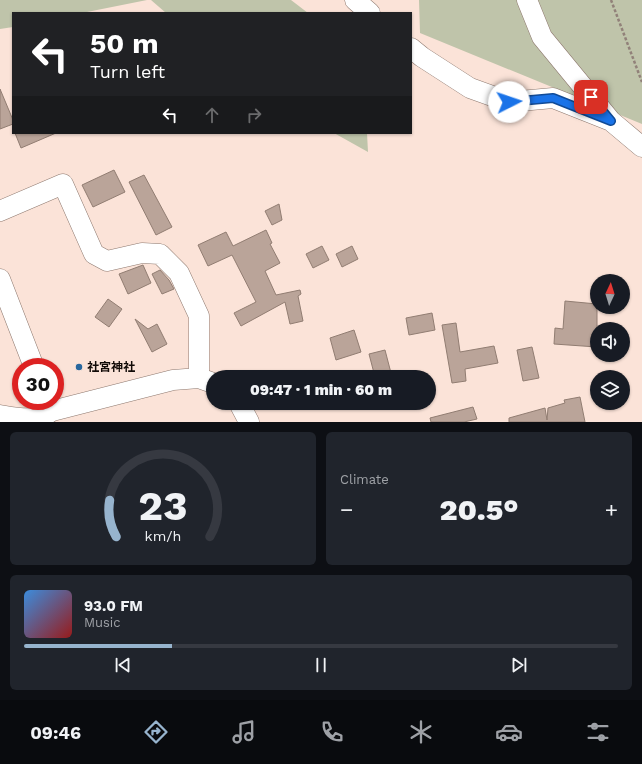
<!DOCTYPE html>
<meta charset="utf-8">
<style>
:root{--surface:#171b24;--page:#20242c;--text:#f1f3f6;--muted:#9ea1a6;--line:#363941;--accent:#97b4ce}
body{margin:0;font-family:"Work Sans","Noto Sans JP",sans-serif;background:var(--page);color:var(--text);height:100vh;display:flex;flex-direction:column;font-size:15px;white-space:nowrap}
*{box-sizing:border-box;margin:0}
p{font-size:13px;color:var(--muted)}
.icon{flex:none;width:22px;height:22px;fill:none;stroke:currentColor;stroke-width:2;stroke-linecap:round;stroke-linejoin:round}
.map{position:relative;height:422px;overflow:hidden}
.side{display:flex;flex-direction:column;gap:10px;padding:10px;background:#0d0f14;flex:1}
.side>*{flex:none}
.guide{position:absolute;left:12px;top:12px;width:400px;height:122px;border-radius:0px;box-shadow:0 1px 3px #0004;background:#202124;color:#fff;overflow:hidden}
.needle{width:26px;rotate:4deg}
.fabs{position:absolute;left:590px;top:274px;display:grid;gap:8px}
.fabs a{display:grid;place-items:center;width:40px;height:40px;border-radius:50%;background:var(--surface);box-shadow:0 1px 3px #0004;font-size:20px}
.speed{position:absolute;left:12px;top:358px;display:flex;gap:8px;font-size:20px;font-weight:700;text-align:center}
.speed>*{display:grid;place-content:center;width:52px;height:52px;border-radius:50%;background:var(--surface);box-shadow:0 1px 3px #0004;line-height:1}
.speed .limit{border:6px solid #d22;background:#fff;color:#111}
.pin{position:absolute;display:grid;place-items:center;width:34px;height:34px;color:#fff;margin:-17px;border-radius:8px;box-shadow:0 2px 6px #0006}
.me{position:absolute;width:44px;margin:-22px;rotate:86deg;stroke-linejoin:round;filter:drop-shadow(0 0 3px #0008)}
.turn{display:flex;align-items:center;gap:14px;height:84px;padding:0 12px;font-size:18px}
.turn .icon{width:52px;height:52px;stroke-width:2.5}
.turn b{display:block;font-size:28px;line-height:34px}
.lanes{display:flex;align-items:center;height:38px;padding:0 12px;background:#0003;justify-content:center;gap:20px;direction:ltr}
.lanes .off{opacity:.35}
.big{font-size:30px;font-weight:800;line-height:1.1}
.side .tile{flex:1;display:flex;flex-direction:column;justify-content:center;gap:6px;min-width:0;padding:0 14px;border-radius:6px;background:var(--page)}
.side .dial{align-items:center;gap:0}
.dial svg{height:104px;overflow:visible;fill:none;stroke:var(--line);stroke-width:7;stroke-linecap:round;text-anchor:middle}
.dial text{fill:var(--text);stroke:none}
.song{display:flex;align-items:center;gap:12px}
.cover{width:48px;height:48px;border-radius:6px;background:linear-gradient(135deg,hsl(210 70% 55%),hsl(0 70% 35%))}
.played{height:4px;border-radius:2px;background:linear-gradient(90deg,var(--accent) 25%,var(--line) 25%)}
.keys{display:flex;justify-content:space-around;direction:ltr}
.heat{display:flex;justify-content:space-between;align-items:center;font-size:22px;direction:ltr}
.side .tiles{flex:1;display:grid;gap:10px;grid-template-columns:1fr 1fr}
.tile:last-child{grid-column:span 2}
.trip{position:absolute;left:206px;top:370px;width:230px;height:40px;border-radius:20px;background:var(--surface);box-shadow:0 1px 3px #0004;font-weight:800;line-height:40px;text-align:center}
.menu{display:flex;height:64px;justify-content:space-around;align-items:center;background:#090b0e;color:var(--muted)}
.menu .icon{width:28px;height:28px}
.menu .active{color:var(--accent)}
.menu b{font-size:18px;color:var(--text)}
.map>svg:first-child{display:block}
.green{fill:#bfc4aa}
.building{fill:#baa499;stroke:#917d72}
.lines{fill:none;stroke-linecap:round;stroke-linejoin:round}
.minor-casing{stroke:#8e796f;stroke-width:21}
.path{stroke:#918179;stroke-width:2.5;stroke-dasharray:3 2;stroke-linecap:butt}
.minor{stroke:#fff;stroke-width:20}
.route-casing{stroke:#114b97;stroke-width:10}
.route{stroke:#1a73e8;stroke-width:7}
.poi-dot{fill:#28679e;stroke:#fbe3d8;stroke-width:1.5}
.labels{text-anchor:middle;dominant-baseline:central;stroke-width:4;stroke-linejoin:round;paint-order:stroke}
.poi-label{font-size:12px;font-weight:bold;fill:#110a07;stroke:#fbe3d8;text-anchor:start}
</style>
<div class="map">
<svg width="642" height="422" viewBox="0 0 642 422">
<rect width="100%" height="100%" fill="#fbe3d8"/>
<path class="green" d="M 0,0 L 147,0 L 82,13 L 13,13 L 13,27 L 0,29 Z
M 151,0 L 291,0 L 308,13 L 166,13 Z
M 419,0 L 642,0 L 642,124 L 420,33 Z
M 334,133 L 367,133 L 368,152 Z"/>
<path class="building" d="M 0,89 L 13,120 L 13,124 L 0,129 Z
M 15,133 L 56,133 L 21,148 Z
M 114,170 L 125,192 L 93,207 L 82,185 Z
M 144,175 L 172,227 L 156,235 L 129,182 Z
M 279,204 L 282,220 L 272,225 L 265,211 Z
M 266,230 L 272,243 L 270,244 L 280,263 L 265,271 L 276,295 L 300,290 L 301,294 L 298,296 L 303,321 L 290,324 L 285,302 L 241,326 L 234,313 L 256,302 L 232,255 L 208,266 L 198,245 L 226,232 L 233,246 Z
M 322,246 L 329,260 L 313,268 L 306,254 Z
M 352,246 L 358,259 L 342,267 L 336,254 Z
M 143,265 L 151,283 L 128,294 L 119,274 Z
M 160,270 L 169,280 L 174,289 L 162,294 L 152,274 Z
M 108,299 L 122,309 L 109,327 L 95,317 Z
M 565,301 L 597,304 L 597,347 L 554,344 L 555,328 L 563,329 Z
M 432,313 L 435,330 L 409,335 L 406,318 Z
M 135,319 L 148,329 L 157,324 L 167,344 L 152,352 Z
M 456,323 L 460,352 L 494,346 L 498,363 L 465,369 L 466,381 L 452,383 L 442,325 Z
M 354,330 L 361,352 L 336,360 L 330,338 Z
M 532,347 L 539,378 L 523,381 L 517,350 Z
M 385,350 L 391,373 L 375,377 L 369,354 Z
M 580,397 L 585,422 L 509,422 L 509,418 L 545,408 L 547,420 L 548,408 L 565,403 L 564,400 Z
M 473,407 L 477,419 L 464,422 L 431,422 L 430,418 Z"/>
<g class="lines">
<g class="minor-casing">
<path id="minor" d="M 355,0 L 370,13
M 527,0 L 542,37 L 611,121 L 642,147
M 411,48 L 422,57 L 470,88 L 509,102 L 553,98 L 611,121
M 0,211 L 63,184 L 94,254 L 107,261 L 142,253 L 160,254 L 179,273 L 199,316 L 199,378
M 0,279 L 34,367
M 47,401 L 52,411 L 173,380 L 199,378 L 213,383
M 239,403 L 249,422
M 0,415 C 18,418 37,422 52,411"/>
</g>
<path class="path" d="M 611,0 L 642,82"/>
<use href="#minor" class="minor"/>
</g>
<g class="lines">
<g class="route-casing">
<path id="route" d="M 509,102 L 553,98 L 611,121 L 591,97"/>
</g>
<use href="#route" class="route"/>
</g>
<circle class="poi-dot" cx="79" cy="367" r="4"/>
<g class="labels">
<g class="poi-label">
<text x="87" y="367">社宮神社</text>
</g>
</g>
</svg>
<div class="fabs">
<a><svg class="needle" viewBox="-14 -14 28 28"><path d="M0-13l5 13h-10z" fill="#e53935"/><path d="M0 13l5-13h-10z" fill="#9ea1a6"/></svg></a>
<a><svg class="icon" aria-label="sound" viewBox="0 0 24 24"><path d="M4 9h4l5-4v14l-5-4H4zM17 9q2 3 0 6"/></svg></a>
<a><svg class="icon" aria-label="layers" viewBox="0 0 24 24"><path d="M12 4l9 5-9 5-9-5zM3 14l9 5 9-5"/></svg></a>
</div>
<div class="speed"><div class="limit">30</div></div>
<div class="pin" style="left:591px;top:97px;background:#d93025"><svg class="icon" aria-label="arrive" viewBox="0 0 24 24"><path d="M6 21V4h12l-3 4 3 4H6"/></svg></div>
<svg class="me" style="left:509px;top:102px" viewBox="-20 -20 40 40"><circle r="19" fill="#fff"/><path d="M0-13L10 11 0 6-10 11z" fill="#1a73e8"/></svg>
<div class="trip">09:47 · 1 min · 60 m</div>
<div class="guide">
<div class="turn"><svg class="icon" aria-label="left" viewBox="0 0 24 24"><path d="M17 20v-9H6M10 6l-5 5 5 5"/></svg><div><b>50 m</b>Turn left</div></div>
<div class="lanes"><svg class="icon" aria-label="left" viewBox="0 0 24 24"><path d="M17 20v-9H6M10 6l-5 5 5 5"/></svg><svg class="icon off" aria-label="ahead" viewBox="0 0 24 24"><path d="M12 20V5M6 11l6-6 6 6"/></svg><svg class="icon off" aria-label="right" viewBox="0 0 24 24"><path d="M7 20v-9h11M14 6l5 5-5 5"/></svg></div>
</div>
</div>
<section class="side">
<div class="tiles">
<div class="tile dial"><svg viewBox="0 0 100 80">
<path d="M14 69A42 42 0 1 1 86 69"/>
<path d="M14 69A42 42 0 0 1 9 41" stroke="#97b4ce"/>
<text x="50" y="56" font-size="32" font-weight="700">23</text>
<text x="50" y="72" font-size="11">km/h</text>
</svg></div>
<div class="tile"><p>Climate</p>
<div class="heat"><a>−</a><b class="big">20.5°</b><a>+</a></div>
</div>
<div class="tile">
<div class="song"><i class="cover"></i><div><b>93.0 FM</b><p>Music</p></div></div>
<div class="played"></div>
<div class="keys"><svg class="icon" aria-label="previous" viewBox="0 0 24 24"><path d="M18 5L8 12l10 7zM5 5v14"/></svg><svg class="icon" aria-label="pause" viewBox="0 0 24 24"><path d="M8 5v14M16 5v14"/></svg><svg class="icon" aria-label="next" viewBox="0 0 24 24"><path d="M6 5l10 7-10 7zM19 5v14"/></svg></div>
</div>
</div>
</section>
<nav class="menu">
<b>09:46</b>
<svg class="icon active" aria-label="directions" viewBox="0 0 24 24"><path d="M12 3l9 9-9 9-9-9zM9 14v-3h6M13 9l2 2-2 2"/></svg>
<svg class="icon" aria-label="music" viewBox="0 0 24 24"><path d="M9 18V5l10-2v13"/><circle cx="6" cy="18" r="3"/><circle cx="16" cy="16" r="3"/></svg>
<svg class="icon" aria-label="phone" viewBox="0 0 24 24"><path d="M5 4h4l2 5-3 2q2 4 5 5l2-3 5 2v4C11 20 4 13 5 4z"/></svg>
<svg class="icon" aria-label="climate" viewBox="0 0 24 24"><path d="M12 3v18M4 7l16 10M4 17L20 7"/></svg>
<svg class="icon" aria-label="car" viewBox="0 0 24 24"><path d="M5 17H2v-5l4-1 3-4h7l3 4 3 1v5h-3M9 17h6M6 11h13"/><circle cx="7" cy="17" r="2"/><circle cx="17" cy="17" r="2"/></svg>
<svg class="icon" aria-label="filters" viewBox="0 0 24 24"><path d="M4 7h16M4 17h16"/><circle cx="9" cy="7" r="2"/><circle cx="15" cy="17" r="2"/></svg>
</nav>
